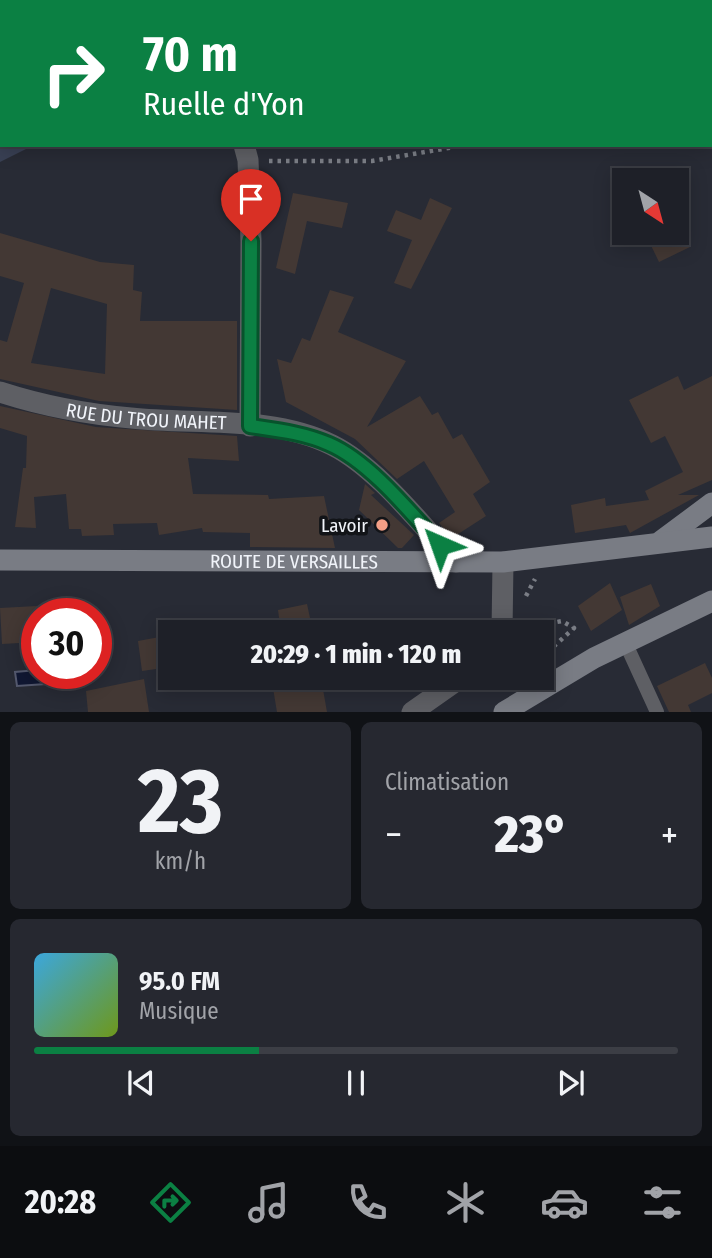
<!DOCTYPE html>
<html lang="fr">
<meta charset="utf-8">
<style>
:root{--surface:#1e2028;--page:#262830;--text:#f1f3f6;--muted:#a1a3a8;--line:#3c3e45;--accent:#0b8043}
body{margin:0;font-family:"Fira Sans Condensed",sans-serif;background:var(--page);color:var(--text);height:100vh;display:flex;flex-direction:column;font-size:26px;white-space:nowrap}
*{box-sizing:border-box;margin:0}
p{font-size:23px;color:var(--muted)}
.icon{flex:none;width:38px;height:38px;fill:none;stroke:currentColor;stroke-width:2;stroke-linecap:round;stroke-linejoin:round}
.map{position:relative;height:712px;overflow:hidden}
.drawer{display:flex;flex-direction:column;gap:10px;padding:10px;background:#101216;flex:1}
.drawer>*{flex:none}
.banner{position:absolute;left:0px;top:0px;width:712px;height:147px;box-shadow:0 4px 18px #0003,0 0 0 2px var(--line);background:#0b8043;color:#fff;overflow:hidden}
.needle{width:46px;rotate:144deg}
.buttons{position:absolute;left:612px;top:168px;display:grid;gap:14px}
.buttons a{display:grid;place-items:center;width:77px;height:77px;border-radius:0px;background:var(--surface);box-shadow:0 4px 18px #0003,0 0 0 2px var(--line);font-size:35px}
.speed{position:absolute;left:21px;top:598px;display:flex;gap:14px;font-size:35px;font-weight:700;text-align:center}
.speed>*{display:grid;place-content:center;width:91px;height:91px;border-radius:50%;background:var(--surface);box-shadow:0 4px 18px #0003,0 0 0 2px var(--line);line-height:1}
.speed .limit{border:10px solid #d22;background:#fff;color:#111}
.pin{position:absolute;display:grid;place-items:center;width:60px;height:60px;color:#fff;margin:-72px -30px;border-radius:50% 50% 50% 0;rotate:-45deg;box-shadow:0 0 7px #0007}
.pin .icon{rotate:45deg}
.me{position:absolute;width:77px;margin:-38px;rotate:317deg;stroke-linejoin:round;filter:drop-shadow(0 0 5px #0008)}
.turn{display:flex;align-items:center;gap:24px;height:147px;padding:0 28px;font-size:32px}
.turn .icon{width:91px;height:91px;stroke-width:2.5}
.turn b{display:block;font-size:49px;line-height:60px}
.big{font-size:52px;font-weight:800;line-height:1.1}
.drawer .tile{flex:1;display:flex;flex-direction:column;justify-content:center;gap:10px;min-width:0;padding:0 24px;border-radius:10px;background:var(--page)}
.drawer .dial{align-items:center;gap:0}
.dial b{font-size:91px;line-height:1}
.song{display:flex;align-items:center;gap:21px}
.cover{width:84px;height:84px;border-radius:10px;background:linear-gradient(135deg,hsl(200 70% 55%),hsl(80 70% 35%))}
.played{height:7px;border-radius:4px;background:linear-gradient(90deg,var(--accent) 35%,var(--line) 35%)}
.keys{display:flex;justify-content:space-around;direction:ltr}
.heat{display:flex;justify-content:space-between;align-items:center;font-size:38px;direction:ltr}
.drawer .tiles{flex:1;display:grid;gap:10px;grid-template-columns:1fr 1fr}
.tile:last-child{grid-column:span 2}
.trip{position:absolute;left:158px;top:620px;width:396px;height:70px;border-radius:0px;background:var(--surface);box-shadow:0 4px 18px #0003,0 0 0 2px var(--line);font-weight:800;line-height:70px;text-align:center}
.dock{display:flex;height:112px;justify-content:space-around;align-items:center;background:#0c0d10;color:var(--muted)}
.dock .icon{width:49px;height:49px}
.dock .current{color:var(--accent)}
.dock b{font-size:32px;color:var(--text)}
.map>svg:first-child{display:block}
.green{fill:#394054}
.water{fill:#101732;stroke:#54596e;stroke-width:2}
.building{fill:#433834;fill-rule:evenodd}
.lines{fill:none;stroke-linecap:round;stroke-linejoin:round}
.path{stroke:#7b7e86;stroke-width:4.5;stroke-dasharray:3.5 5;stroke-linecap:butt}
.lane{stroke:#5e5f64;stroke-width:14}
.street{stroke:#5e5f64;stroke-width:21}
.secondary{stroke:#797c84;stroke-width:21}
.route-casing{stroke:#07532c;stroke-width:18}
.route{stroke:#0b8043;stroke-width:12}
.poi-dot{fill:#f39f86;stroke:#121418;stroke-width:2.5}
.labels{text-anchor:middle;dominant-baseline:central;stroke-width:7;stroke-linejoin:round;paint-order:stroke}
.street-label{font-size:19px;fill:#f1f4fa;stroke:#121418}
.poi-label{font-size:19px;fill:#f1f4fa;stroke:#121418;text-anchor:end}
</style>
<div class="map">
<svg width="712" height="712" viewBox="0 0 712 712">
<rect width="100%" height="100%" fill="#282b35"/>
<path class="green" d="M 0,0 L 37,2 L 2,2 L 2,145 L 34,145 L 0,162 Z"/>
<path class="water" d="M 37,670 L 37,674 L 48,674 L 46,684 L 17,686 L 15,672 Z"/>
<path class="building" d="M 293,193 L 348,203 L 342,228 L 307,221 L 295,274 L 276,268 Z
M 430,198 L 452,208 L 411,289 L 394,283 L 412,240 L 387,231 L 396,210 L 421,220 Z
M 0,233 L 100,262 L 134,265 L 133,290 L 142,292 L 140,321 L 237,321 L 237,410 L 99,401 L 0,379 L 0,340 L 7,342 L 24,283 L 0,276 ZM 51,288 L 107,304 L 105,374 L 31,363 Z
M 645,233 L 683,233 L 690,247 L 659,262 Z
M 330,290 L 354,297 L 338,332 L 406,361 L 367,427 L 420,396 L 432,415 L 438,412 L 453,439 L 462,434 L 490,482 L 473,494 L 486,516 L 452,538 L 439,523 L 455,512 L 424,461 L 397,479 L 355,439 L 286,402 L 277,359 L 291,363 L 302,338 L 310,341 Z
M 678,376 L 684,390 L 712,376 L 712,480 L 678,495 L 699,495 L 630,533 L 626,525 L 575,533 L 571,505 L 605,498 L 606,506 L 649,500 L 645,491 L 683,472 L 665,436 L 651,443 L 629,400 Z
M 0,406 L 96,427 L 237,436 L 239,461 L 188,458 L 193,494 L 268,495 L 269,499 L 324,496 L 335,548 L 250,547 L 250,533 L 203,532 L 202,528 L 159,535 L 157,523 L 113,524 L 114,535 L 82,536 L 81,529 L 69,529 L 66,494 L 34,497 L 36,528 L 15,527 L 23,468 L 26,468 L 27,436 L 0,428 Z
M 365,484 L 375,493 L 371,495 L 414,535 L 402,548 L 398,548 L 359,510 Z
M 610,583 L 622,610 L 591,631 L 578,606 Z
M 651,584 L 660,606 L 629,625 L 620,597 Z
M 307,604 L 313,632 L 281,632 L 278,610 Z
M 37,606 L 37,642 L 2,644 L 0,608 Z
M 165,636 L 170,667 L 142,671 L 138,641 Z
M 705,663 L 712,678 L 712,693 L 688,705 L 691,712 L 669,712 L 657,686 Z
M 321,678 L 327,712 L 277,712 L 273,688 Z
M 144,679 L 149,712 L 88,712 L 86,691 Z"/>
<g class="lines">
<path class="path" d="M 710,41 L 712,40
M 269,161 L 372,161 L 466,145
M 526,596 L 535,579
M 524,628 L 562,621 L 574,628 L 541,658"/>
<path class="lane" d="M 625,642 L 657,712"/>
<g class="street">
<path d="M 214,0 L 214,2"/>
<path d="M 244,145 L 248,160 L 251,241 L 250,426"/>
<path id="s1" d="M 0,392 C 43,406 86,414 131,418 C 195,425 272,415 332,445 C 378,468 421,525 456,562"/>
<path d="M 502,632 L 503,562"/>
<path d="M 412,712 L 462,677"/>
</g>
<g class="secondary">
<path d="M 661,541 L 712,503"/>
<path id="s2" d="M 0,560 L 503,562 L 712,537"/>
<path d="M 504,712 L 594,658 L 712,601"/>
</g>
</g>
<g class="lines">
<g class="route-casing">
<path id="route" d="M 251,241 L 250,426 C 277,430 304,433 329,444 C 369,461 411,513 440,545"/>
</g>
<use href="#route" class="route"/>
</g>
<circle class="poi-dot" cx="382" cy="525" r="7"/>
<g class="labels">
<g class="street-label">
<text stroke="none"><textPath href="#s1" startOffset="149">RUE DU TROU MAHET</textPath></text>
<text stroke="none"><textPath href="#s2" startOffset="294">ROUTE DE VERSAILLES</textPath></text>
</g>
<g class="poi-label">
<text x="368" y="525">Lavoir</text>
</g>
</g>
</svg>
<div class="buttons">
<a><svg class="needle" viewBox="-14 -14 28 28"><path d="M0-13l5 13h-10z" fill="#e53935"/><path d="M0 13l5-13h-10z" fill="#a1a3a8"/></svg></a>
</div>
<div class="speed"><div class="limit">30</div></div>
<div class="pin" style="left:251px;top:241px;background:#d93025"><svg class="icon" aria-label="arrive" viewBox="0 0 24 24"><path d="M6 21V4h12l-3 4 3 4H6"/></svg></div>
<svg class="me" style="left:440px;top:545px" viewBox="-20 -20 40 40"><path d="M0-17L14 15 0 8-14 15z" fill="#0b8043" stroke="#fff" stroke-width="4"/></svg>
<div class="trip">20:29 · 1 min · 120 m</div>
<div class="banner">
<div class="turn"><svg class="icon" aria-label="right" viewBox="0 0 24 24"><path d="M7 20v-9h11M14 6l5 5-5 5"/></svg><div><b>70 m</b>Ruelle d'Yon</div></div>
</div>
</div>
<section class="drawer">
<div class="tiles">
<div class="tile dial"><b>23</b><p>km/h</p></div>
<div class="tile"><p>Climatisation</p>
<div class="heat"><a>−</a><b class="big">23°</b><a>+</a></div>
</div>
<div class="tile">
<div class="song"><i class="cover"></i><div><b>95.0 FM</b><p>Musique</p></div></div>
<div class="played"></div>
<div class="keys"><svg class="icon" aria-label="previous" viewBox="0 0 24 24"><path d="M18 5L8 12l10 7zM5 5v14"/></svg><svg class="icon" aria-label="pause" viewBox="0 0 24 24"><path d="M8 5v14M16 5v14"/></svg><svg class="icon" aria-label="next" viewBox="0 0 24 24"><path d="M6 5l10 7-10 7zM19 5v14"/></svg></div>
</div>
</div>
</section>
<nav class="dock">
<b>20:28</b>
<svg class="icon current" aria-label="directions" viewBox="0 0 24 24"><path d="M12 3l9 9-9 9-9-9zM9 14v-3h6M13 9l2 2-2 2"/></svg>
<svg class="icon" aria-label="music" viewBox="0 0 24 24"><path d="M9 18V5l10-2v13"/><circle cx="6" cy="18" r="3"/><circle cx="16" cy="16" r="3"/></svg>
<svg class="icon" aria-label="phone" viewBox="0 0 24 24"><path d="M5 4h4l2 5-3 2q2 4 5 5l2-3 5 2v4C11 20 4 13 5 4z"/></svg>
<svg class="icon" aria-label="climate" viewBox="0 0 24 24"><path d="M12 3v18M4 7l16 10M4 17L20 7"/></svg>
<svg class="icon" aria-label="car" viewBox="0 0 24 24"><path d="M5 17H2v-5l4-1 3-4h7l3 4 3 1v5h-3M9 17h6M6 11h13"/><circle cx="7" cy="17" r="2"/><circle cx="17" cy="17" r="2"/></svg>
<svg class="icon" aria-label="filters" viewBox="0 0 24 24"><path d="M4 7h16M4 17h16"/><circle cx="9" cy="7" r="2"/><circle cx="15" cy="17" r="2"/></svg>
</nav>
